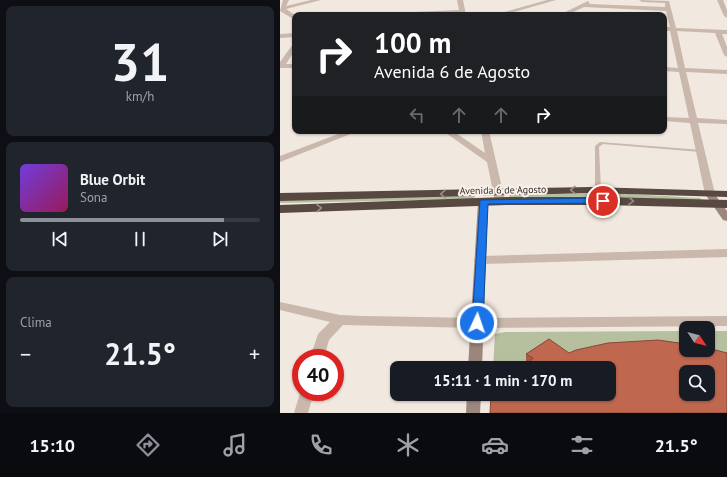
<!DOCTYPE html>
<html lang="es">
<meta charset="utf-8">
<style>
:root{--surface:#171b24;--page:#20242c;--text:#f1f3f6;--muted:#9ea1a6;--line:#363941;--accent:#8c9099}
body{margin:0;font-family:"PT Sans",sans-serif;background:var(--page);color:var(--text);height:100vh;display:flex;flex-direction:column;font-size:15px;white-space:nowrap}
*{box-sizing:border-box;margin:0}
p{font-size:13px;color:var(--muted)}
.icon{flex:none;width:22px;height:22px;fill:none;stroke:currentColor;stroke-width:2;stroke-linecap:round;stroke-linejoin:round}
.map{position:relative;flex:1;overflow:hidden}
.panel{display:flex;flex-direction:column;gap:6px;padding:6px;background:#0d0f14;width:280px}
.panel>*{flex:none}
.top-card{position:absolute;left:12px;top:12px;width:375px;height:122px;border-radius:8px;box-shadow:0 1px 3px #0004;background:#202124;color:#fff;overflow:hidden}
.needle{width:26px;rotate:126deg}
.controls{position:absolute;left:399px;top:321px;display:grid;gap:8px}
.controls a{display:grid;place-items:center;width:36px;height:36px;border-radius:8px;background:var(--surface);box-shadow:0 1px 3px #0004;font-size:20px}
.speed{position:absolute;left:12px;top:349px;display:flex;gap:8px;font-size:20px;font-weight:700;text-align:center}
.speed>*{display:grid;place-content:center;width:52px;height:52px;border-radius:50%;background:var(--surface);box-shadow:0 1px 3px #0004;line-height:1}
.speed .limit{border:6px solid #d22;background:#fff;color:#111}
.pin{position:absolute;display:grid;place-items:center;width:34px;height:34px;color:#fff;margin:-17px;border:2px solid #fff;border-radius:50%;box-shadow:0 1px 4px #0007}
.me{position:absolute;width:44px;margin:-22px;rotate:3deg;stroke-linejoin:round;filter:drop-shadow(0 0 3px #0008)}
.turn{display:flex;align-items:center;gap:14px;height:84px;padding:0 16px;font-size:18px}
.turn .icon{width:52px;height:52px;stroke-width:2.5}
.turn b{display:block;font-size:28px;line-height:34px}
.lanes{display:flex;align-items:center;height:38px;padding:0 16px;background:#0003;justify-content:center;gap:20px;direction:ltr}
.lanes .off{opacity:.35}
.big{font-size:30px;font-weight:800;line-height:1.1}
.panel .tile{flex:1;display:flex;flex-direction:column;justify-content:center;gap:6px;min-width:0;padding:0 14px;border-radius:8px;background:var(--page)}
.panel .dial{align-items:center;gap:0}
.dial b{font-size:52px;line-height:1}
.song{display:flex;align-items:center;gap:12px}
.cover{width:48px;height:48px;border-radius:6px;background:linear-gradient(135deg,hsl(260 70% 55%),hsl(330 70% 35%))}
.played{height:4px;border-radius:2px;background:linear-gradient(90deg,var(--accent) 85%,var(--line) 85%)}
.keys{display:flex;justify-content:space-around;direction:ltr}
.heat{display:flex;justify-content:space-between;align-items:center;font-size:22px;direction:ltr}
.trip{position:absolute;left:110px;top:361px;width:226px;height:40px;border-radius:8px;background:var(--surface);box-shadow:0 1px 3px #0004;font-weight:800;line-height:40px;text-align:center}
.menu{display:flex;height:64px;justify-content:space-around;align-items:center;background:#090b0e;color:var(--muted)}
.menu .icon{width:28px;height:28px}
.menu .current{color:var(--accent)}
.menu b{font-size:18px;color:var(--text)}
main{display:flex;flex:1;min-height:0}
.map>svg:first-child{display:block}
.green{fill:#b6c09f;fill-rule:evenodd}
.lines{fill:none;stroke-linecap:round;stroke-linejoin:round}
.lane{fill:#c9b8ab;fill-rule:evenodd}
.street{fill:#c9b8ab;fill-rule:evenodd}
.secondary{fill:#9c877c;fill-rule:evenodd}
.highway{fill:#574841;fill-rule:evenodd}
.wall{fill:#a45944}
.building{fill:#bf674f;stroke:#864837;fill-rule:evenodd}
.oneway{stroke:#988c85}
.route{fill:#1a73e8;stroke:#114b97}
.labels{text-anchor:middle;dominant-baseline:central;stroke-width:4;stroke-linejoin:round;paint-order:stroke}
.street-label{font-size:10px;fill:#372e2a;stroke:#f9f2eb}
</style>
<main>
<section class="panel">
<div class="tile dial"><b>31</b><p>km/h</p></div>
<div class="tile">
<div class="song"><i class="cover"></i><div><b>Blue Orbit</b><p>Sona</p></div></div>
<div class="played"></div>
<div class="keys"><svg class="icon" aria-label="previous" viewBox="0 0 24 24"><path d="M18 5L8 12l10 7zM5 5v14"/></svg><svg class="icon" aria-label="pause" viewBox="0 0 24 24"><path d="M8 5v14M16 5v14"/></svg><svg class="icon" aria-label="next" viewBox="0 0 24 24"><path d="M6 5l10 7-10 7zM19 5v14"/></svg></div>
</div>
<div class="tile"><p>Clima</p>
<div class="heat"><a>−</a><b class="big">21.5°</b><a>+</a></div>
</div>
</section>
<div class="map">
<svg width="447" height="413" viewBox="0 0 447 413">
<rect width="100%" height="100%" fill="#f1e8df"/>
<path class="green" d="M 331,193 L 420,198 L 422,201 L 230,199 L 229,195 Z
M 195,195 L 194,199 L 0,203 L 0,199 Z
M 406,331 L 406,350 L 428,350 L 428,331 L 447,331 L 447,413 L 211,413 L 329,394 L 329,368 L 213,368 L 215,334 L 225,332 ZM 406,372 L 428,372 L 428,394 L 406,394 Z"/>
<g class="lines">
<path class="lane" d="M 320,142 L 421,150 L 423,151 L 421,152 L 323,144 L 319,147 L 321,190 L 318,192 L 315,190 L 315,146 Z"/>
<path class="street" d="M 3,0 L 9,0 L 6,6 L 31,0 L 41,0 L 6,9 L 15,15 L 15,20 L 0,11 Z
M 177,0 L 183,0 L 186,15 L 180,14 L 108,15 L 111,13 L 179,10 Z
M 267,0 L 276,0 L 224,15 L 214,15 Z
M 359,0 L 389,1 L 396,28 L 447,30 L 447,34 L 442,34 L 447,47 L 447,57 L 444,55 L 435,33 L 397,31 L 405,68 L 447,70 L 447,74 L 406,72 L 417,118 L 447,120 L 447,124 L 418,123 L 435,194 L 433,196 L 430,197 L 425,194 L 410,123 L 384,121 L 384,117 L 409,118 L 399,72 L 384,71 L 384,67 L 398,68 L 390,31 L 384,31 L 384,27 L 390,27 L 386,11 L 304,7 L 287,15 L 279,15 L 308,1 L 310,4 L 385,7 L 385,3 L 362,2 Z
M 437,0 L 443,0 L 447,10 L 447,18 L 444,16 Z
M 15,33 L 15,37 L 0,38 L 0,34 Z
M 15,43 L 15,50 L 6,64 L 15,64 L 15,68 L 0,68 L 0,62 L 13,44 Z
M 66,131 L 78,131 L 0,162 L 0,156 Z
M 163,131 L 173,131 L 205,153 L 201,131 L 209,131 L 225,201 L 223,203 L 217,203 L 215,201 L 207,162 Z
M 447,249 L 447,257 L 200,264 L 196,263 L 194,260 L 196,257 L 200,256 Z
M 0,302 L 60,315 L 82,316 L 197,318 L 447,316 L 447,326 L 197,328 L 63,325 L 49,340 L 44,358 L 30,358 L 38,334 L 50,322 L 0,310 Z
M 21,390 L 21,392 L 34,392 L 28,413 L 14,413 Z"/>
<path class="secondary" d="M 430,191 L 433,192 L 447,211 L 447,221 L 443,220 L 425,194 Z
M 203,199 L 208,202 L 202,368 L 188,368 L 198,202 Z
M 187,394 L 201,394 L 200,413 L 186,413 Z"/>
<path class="highway" d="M 311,187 L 447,191 L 447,197 L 311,193 L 0,201 L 0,193 Z
M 226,197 L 323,197 L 447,200 L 447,208 L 323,205 L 226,205 L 0,213 L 0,205 Z"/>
</g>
<path class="wall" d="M 246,354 L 329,394 L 246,365 Z"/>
<path class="building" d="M 269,339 L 289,353 L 296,350 L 328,343 L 378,340 L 406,344 L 406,350 L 428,350 L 428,348 L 447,353 L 447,413 L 210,413 L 211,394 L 329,394 L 329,368 L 243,368 L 253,358 L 246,354 ZM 406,372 L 428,372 L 428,394 L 406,394 Z"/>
<defs><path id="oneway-chevron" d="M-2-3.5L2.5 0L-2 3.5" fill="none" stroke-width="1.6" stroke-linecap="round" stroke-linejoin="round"/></defs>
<g class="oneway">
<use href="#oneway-chevron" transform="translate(293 190) rotate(178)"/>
<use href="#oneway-chevron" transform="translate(163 194) rotate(179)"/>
<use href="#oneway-chevron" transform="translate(351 201) rotate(2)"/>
<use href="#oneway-chevron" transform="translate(39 208) rotate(-2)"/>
</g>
<path class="route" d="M 323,198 L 326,199 L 327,201 L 326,203 L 208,204 L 203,323 L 201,326 L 197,327 L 193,326 L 192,323 L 200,200 Z"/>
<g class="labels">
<g class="street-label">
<text transform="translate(223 190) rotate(-1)">Avenida 6 de Agosto</text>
</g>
</g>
</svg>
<div class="controls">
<a><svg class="needle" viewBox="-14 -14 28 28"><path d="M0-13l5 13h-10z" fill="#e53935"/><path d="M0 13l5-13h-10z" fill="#9ea1a6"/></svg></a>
<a><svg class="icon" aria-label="search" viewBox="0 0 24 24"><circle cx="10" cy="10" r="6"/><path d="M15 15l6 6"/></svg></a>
</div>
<div class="speed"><div class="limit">40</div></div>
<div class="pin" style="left:323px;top:201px;background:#d93025"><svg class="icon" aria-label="arrive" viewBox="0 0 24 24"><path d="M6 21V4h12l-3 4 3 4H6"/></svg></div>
<svg class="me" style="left:197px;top:323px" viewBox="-20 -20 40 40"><circle r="17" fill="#1a73e8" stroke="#fff" stroke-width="3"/><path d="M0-11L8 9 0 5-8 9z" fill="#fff"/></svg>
<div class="trip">15:11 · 1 min · 170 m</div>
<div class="top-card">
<div class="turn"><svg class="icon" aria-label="right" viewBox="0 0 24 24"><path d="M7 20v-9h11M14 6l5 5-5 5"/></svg><div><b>100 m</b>Avenida 6 de Agosto</div></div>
<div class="lanes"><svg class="icon off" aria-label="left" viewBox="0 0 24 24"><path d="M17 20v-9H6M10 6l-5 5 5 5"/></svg><svg class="icon off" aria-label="ahead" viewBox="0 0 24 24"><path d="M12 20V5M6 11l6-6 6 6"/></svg><svg class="icon off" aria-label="ahead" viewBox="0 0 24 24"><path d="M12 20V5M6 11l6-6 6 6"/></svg><svg class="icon" aria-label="right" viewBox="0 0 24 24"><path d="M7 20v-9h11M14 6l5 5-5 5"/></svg></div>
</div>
</div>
</main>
<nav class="menu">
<b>15:10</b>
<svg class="icon current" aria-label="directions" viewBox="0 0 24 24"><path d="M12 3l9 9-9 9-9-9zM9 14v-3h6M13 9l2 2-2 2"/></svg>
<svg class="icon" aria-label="music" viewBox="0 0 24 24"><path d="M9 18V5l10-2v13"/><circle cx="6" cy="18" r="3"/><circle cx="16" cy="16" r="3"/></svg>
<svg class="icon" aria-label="phone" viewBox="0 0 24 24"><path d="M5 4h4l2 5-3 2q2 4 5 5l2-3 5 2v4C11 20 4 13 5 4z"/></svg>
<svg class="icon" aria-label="climate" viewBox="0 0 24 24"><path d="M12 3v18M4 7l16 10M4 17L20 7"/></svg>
<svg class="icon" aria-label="car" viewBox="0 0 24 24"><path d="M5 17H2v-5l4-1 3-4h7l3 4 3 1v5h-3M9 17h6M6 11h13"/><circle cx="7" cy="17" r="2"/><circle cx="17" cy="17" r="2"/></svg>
<svg class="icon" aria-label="filters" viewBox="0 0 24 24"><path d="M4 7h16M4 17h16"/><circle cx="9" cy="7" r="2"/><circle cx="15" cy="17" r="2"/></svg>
<b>21.5°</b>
</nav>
